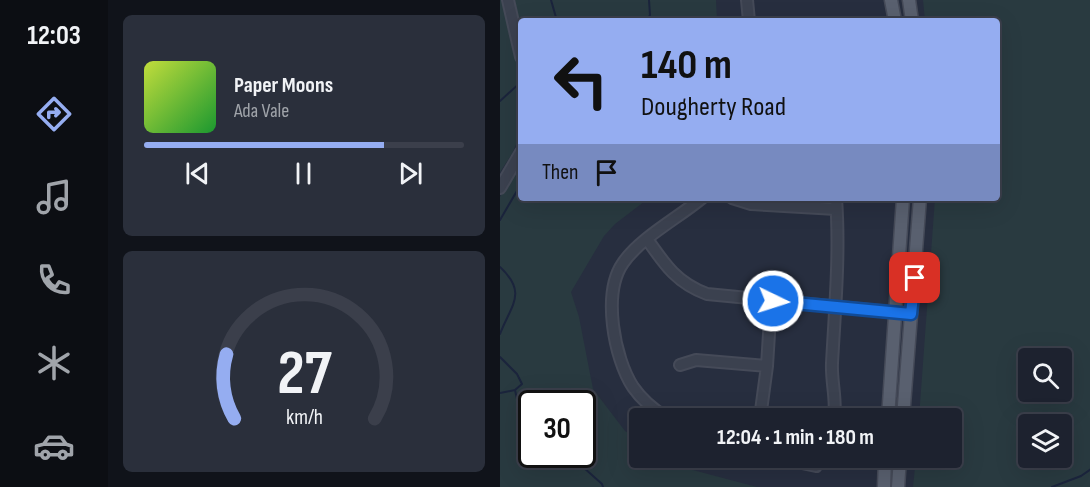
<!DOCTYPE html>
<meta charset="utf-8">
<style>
:root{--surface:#1d222f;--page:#2a2f3b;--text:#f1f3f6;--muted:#a0a4aa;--line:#3b3f4b;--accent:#95adf1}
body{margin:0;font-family:"Sofia Sans Condensed",sans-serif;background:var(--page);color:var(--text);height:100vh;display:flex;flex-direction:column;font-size:22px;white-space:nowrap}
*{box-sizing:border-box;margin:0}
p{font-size:20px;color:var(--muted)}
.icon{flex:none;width:33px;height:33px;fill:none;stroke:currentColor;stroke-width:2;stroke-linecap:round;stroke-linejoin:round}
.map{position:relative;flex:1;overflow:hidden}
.side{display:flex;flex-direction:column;gap:15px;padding:15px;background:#10131a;width:392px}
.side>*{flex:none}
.banner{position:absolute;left:18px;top:18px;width:482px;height:183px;border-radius:6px;box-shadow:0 6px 24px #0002,0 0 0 2px var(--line);background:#95adf1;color:#111;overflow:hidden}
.fabs{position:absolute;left:518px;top:348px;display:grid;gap:12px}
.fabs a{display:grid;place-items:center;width:54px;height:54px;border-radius:6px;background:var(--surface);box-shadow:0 6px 24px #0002,0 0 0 2px var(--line);font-size:30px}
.speed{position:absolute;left:18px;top:390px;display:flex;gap:12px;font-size:30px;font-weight:700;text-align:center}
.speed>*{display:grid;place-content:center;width:78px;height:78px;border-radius:50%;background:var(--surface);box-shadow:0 6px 24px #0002,0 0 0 2px var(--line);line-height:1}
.speed .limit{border:3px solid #111;border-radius:9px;background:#fff;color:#111}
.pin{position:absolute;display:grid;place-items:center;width:51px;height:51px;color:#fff;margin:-26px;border-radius:12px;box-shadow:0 3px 9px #0006}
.me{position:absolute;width:66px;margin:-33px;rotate:94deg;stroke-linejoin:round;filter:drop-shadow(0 0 4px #0008)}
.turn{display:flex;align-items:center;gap:21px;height:126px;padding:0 24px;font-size:27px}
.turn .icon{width:78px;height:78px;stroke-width:2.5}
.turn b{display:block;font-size:42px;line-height:51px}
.then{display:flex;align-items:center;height:57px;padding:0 24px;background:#0003;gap:12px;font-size:22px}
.side .widget{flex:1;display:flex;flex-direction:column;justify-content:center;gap:9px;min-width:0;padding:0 21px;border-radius:9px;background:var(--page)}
.side .dial{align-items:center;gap:0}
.dial svg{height:156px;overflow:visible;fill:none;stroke:var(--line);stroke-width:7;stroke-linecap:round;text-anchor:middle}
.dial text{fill:var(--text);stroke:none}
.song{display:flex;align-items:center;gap:18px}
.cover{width:72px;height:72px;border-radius:9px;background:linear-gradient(135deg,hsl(70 70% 55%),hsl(130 70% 35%))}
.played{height:6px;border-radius:3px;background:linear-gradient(90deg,var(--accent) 75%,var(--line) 75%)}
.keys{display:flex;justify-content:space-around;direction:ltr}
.trip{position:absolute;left:129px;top:408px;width:333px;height:60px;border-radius:6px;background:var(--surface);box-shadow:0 6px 24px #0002,0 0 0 2px var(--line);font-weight:700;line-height:60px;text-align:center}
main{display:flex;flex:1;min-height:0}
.tabs{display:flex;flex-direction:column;width:108px;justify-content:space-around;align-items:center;background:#0c0e13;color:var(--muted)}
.tabs .icon{width:42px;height:42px}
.tabs .selected{color:var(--accent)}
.tabs b{font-size:27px;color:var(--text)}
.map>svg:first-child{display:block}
.green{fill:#293a40;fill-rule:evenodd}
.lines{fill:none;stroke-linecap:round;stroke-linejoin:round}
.stream{stroke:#1b243c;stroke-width:2}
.minor-casing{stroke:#454a58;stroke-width:14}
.major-casing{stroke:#454a58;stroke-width:15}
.minor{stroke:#3b414f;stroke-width:10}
.major{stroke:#59606f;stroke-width:12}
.route-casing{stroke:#114b97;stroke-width:15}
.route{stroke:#1a73e8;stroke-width:10}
</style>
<main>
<nav class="tabs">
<b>12:03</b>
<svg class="icon selected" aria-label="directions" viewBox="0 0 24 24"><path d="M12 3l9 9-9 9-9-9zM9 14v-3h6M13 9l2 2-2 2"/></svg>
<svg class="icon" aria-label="music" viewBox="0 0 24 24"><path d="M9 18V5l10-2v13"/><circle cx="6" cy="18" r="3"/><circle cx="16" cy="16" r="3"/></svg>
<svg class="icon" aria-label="phone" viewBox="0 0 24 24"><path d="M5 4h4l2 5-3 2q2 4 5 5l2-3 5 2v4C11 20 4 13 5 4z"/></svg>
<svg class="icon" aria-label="climate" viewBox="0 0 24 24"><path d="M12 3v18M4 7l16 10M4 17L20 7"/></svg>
<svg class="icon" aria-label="car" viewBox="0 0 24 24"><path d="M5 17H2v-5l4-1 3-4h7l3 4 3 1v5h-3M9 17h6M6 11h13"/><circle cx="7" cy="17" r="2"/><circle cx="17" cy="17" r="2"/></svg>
</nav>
<section class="side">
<div class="widget">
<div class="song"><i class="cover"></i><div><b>Paper Moons</b><p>Ada Vale</p></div></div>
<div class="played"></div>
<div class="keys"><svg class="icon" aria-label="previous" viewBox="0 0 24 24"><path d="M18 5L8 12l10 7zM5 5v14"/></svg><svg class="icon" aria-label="pause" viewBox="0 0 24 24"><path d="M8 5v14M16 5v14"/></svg><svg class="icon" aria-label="next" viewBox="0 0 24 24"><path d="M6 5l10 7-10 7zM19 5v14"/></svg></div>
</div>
<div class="widget dial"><svg viewBox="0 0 100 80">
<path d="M14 69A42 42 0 1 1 86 69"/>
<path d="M14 69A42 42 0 0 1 10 36" stroke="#95adf1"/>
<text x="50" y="56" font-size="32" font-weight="700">27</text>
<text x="50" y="72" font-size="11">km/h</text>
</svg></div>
</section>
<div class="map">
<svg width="591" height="487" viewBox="0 0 591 487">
<rect width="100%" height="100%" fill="#272e3f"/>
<path class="green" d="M 0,0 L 2,0 L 20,71 L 21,132 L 12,154 L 0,172 Z
M 12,0 L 216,0 L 217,21 L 21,21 L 21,40 Z
M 423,0 L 590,0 L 590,487 L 413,487 L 416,458 L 452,458 L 452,418 L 419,418 L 435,198 L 496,198 L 496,21 L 425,21 ZM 528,358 L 561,358 L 561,392 L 528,392 ZM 528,424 L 561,424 L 561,458 L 528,458 Z
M 21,162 L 21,198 L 149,198 L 115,224 L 104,236 L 71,292 L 79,317 L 93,389 L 125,431 L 139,440 L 140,458 L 169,458 L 189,469 L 257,487 L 0,487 L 0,197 ZM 32,404 L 82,404 L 82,454 L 32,454 Z"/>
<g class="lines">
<path class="stream" d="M 51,0 L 57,21
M 147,21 L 150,15 L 149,0
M 0,101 L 21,82
M 0,220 L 21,184
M 0,267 C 28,293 11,305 0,334
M 0,357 L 17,374 L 22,384 L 15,390 L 0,393
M 15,390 L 17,399 L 32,423
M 63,454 L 83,467 L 102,484 L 103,487
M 552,487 L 581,476 L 591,469"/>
<g class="minor-casing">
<path id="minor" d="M 8,0 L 21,57
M 247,0 L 249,21
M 0,188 L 21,152
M 232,198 L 251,204 L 336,209
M 147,239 C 165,265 177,283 207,294 L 411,314
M 180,365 L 196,360 L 267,366
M 167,418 C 154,410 142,400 133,387 C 114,358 102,293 123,263 C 140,238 178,218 202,198
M 260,418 L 267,366 L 271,301
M 334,418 C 337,400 331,382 332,363 C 335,308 340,253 336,198
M 278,458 L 316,466 L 320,458"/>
</g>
<g class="major-casing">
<path id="major" d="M 391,0 L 395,21
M 409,0 L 412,21
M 388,418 L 403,198
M 403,418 L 420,198
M 384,487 L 385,458
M 398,487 L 400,458"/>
</g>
<use href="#minor" class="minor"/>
<use href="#major" class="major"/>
</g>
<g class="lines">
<g class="route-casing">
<path id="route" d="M 273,301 L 411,314 L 415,278"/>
</g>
<use href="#route" class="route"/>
</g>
</svg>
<div class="fabs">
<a><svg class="icon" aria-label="search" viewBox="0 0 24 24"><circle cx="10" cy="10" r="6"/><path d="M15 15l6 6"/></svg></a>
<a><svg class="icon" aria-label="layers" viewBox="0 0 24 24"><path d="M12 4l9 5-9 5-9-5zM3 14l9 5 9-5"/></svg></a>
</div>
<div class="speed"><div class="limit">30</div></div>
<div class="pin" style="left:415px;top:278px;background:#d93025"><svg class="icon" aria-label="arrive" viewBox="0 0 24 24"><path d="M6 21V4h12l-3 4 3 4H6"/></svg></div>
<svg class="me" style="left:273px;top:301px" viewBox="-20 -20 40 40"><circle r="17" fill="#1a73e8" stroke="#fff" stroke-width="3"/><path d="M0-11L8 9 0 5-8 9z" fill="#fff"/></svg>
<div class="trip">12:04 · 1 min · 180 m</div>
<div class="banner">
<div class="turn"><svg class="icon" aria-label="left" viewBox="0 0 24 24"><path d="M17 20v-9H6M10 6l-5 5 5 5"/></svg><div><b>140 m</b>Dougherty Road</div></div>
<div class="then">Then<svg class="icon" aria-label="arrive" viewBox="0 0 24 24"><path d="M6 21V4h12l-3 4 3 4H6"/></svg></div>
</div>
</div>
</main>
